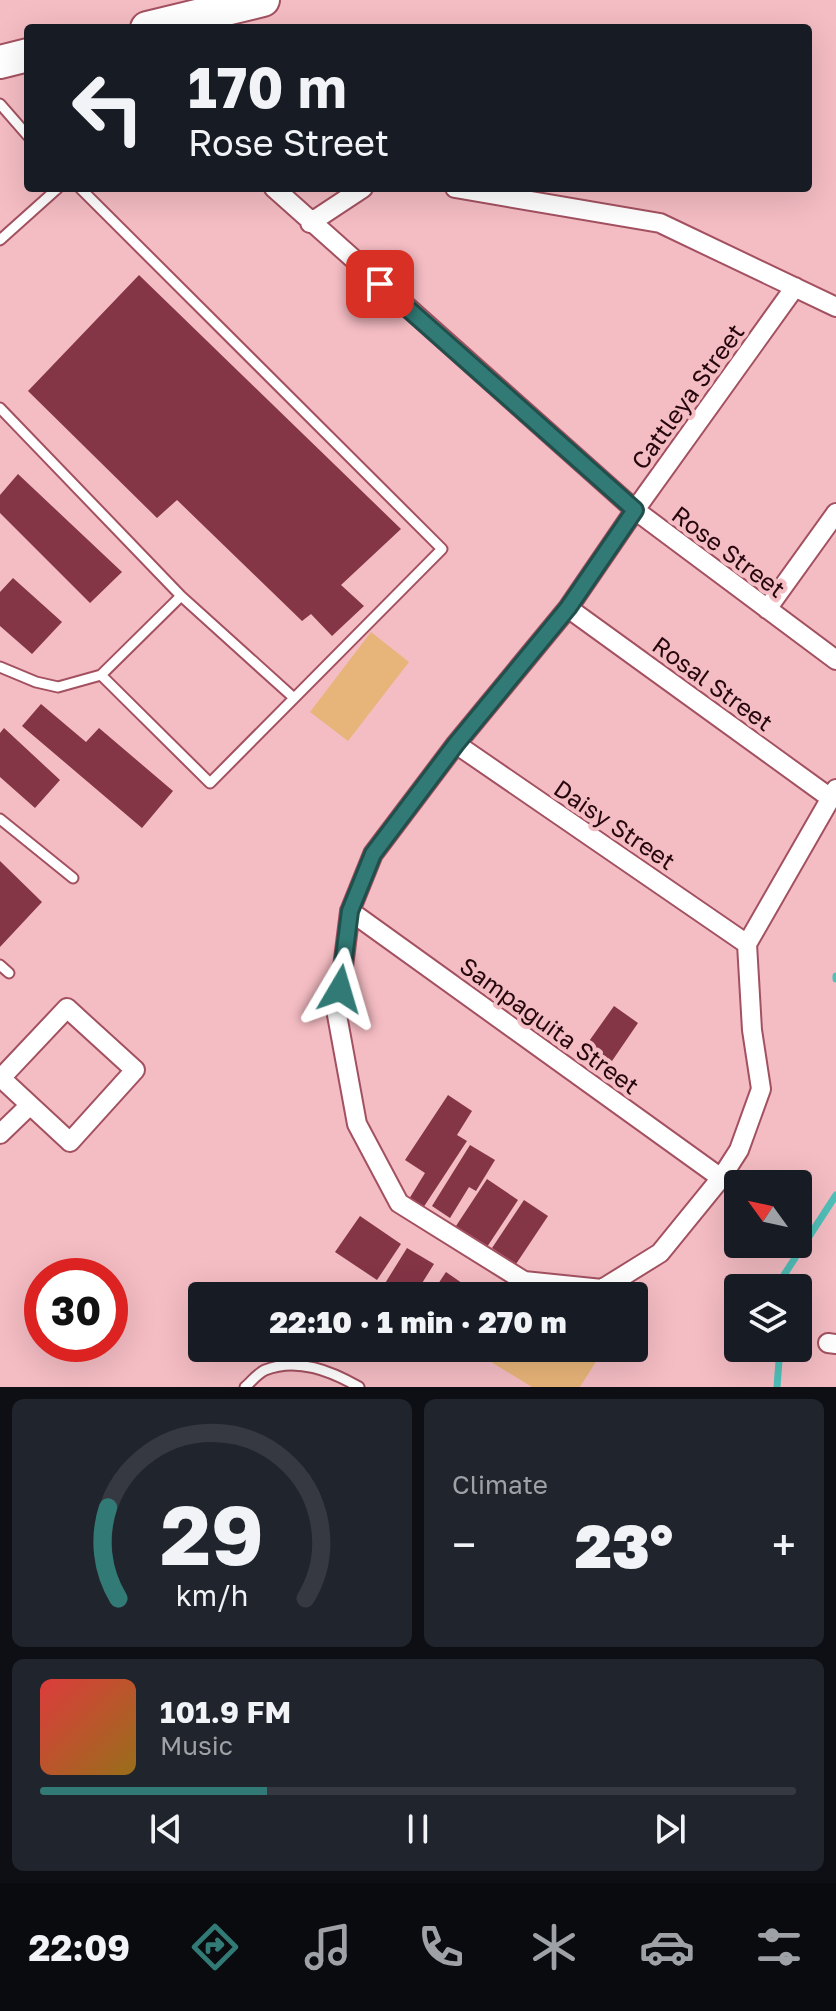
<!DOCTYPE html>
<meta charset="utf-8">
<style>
:root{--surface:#171b24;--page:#20242c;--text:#f1f3f6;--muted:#9ea1a6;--line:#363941;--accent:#317a75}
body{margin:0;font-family:"Golos Text",sans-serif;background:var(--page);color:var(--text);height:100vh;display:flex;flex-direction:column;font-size:30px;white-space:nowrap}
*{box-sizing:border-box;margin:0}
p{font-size:26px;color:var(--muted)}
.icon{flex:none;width:44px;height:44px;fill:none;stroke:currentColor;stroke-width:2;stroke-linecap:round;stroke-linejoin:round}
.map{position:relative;height:1387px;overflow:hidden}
.sheet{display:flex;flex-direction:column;gap:12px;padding:12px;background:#0d0f14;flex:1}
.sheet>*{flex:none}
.guide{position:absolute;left:24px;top:24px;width:788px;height:168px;border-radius:8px;box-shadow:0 8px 32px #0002;background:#171b24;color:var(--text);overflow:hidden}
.needle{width:52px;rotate:303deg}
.tools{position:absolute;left:724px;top:1170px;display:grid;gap:16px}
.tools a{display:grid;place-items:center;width:88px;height:88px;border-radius:8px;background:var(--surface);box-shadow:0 8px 32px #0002;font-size:40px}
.speed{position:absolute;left:24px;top:1258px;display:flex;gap:16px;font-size:40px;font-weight:700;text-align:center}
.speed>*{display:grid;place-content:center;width:104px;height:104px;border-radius:50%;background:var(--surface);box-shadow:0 8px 32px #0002;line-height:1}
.speed .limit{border:12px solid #d22;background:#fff;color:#111}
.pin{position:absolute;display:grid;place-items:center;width:68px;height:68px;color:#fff;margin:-34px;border-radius:16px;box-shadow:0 4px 12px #0006}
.me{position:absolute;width:88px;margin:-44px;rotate:7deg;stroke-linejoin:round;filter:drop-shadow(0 0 6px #0008)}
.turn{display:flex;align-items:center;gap:28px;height:168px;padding:0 32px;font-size:36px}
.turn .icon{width:104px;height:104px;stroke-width:2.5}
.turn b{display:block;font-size:56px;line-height:68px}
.big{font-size:60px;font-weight:800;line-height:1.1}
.sheet .tile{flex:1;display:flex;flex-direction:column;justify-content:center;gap:12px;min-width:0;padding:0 28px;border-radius:12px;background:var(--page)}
.sheet .dial{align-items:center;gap:0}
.dial svg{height:208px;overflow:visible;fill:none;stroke:var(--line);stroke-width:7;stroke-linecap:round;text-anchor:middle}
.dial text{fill:var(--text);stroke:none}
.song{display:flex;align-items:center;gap:24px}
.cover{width:96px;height:96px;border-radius:12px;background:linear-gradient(135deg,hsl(0 70% 55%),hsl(40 70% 35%))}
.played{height:8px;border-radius:4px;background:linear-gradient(90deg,var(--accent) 30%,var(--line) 30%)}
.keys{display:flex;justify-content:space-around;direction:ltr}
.heat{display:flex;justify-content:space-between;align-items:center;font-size:44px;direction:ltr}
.sheet .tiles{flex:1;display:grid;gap:12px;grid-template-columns:1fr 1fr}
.tile:last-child{grid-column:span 2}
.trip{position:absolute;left:188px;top:1282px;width:460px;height:80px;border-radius:8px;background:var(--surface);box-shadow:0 8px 32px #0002;font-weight:800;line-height:80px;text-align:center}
.tabs{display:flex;height:128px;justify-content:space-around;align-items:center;background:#090b0e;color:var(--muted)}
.tabs .icon{width:56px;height:56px}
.tabs .selected{color:var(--accent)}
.tabs b{font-size:36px;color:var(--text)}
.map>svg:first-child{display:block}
.green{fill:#e7b479}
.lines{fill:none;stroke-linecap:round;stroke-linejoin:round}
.stream{stroke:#50bfb8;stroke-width:7}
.building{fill:#843546}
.lane-casing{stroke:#a35160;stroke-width:13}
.street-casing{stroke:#a35160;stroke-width:22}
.highway-casing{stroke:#a35160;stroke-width:36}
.lane{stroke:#fff;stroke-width:9}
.street{stroke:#fff;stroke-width:18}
.highway{stroke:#fff;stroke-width:32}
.route-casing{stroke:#204f4c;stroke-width:20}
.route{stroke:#317a75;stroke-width:14}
.labels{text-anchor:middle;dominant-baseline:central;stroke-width:8;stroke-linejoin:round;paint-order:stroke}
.street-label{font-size:24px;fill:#26070e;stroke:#f4bcc3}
</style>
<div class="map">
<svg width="836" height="1387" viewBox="0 0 836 1387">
<rect width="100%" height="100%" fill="#f4bcc3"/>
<path class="green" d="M 371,632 L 409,662 L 348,741 L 310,712 Z
M 488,1348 L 577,1348 L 597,1360 L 580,1387 L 532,1387 L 483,1357 Z"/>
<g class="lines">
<path class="stream" d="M 836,976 L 836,979
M 783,1288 L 784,1275 L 836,1195
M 777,1387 L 780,1348"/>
</g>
<path class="building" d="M 139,275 L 401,529 L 341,585 L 364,606 L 332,636 L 311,614 L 302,621 L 177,500 L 157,518 L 28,391 Z
M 18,474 L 122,572 L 90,603 L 0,513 L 0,495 Z
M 13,578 L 62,622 L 32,654 L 0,626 L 0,592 Z
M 41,704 L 86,742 L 99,728 L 173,791 L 142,828 L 22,726 Z
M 4,728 L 60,780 L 35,808 L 0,777 L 0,733 Z
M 0,861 L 42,902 L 0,947 Z
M 614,1006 L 638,1023 L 612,1061 L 587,1044 Z
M 448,1095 L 472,1111 L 457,1135 L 467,1141 L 423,1208 L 409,1199 L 425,1173 L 405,1160 Z
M 470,1145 L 495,1160 L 476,1191 L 469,1187 L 450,1218 L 432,1206 Z
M 487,1179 L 518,1200 L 487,1247 L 456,1226 Z
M 524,1200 L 548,1216 L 516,1264 L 492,1248 Z
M 360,1216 L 401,1244 L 377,1280 L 335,1252 Z
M 407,1248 L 434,1264 L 414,1296 L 383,1296 L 379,1293 Z
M 446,1272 L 472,1290 L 468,1296 L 430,1296 Z"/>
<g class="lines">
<g class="lane-casing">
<path id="lane" d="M 0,104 L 28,136
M 80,188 L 442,549 L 210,783 L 101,675
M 0,240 L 58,188
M 0,408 L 181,596 L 294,698
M 0,667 L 36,682 L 58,687 L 101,675 L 181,596
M 0,819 L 73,878
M 0,965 L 9,973
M 245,1387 C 251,1382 258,1373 265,1370 C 297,1357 331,1371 359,1387"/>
</g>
<g class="street-casing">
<path id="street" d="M 274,188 L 635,510 L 836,660
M 455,188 L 660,223 L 836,307
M 310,223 L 363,188
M 795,287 L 635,510 L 568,608 L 456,744 L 373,854 L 350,911 L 337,1015 L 357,1124 L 399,1203 L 524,1281 L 602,1289 L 660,1253 L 721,1178 L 739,1150 L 761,1089 L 752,1030 L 747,944 L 836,789
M 568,608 L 829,797
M 767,609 L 836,513
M 456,744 L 747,944
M 350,911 L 721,1178
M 67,1008 L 135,1070 L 70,1142 L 1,1078 Z
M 0,1134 L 30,1105
M 828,1343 L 836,1344"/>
</g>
<g class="highway-casing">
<path id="highway" d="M 147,28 L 263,0
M 0,62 L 28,55"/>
</g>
<use href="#lane" class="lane"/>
<use href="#street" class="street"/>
<use href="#highway" class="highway"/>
</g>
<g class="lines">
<g class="route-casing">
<path id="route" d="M 340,989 L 350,911 L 373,854 L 456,744 L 568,608 L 635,510 L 380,284"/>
</g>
<use href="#route" class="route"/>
</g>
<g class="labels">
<g class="street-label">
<text transform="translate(687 396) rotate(-54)">Cattleya Street</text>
<text transform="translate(729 551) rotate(37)">Rose Street</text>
<text transform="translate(713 683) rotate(36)">Rosal Street</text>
<text transform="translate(615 824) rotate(34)">Daisy Street</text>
<text transform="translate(550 1025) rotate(36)">Sampaguita Street</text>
</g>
</g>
</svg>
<div class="tools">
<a><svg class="needle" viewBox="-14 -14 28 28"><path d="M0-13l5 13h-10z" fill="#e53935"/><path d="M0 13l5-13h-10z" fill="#9ea1a6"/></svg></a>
<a><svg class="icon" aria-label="layers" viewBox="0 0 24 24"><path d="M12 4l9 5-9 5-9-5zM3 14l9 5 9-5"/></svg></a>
</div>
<div class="speed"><div class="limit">30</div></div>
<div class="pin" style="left:380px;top:284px;background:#d93025"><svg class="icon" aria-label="arrive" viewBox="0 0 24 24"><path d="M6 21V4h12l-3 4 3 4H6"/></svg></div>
<svg class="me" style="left:340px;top:989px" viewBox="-20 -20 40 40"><path d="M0-17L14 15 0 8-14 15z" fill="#317a75" stroke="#fff" stroke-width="4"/></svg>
<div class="trip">22:10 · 1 min · 270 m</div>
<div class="guide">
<div class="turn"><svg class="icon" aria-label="left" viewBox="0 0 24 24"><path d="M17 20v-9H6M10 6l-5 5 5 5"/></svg><div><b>170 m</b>Rose Street</div></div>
</div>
</div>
<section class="sheet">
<div class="tiles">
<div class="tile dial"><svg viewBox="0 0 100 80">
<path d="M14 69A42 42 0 1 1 86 69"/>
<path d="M14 69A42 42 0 0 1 10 34" stroke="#317a75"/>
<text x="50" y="56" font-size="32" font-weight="700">29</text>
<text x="50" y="72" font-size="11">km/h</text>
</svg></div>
<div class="tile"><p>Climate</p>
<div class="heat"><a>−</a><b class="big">23°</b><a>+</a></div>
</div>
<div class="tile">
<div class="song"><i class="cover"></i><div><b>101.9 FM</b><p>Music</p></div></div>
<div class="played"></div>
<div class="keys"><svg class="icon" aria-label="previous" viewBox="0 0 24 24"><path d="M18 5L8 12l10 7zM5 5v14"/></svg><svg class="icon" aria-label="pause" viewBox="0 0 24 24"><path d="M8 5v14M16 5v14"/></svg><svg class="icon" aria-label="next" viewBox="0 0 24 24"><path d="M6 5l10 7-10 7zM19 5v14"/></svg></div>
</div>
</div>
</section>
<nav class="tabs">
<b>22:09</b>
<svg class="icon selected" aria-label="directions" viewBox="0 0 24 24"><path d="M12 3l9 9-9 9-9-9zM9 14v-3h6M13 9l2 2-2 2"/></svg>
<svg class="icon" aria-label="music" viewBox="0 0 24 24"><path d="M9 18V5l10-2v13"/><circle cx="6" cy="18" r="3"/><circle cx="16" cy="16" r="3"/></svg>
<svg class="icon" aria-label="phone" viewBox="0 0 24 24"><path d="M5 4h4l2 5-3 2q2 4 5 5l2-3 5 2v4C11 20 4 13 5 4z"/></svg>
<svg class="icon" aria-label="climate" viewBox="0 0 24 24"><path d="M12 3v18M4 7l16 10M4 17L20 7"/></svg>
<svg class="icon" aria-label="car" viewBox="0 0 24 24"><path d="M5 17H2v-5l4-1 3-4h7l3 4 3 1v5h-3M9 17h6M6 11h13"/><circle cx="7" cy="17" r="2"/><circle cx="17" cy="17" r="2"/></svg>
<svg class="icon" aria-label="filters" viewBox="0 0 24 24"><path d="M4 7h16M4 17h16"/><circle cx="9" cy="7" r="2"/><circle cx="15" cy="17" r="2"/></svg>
</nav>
